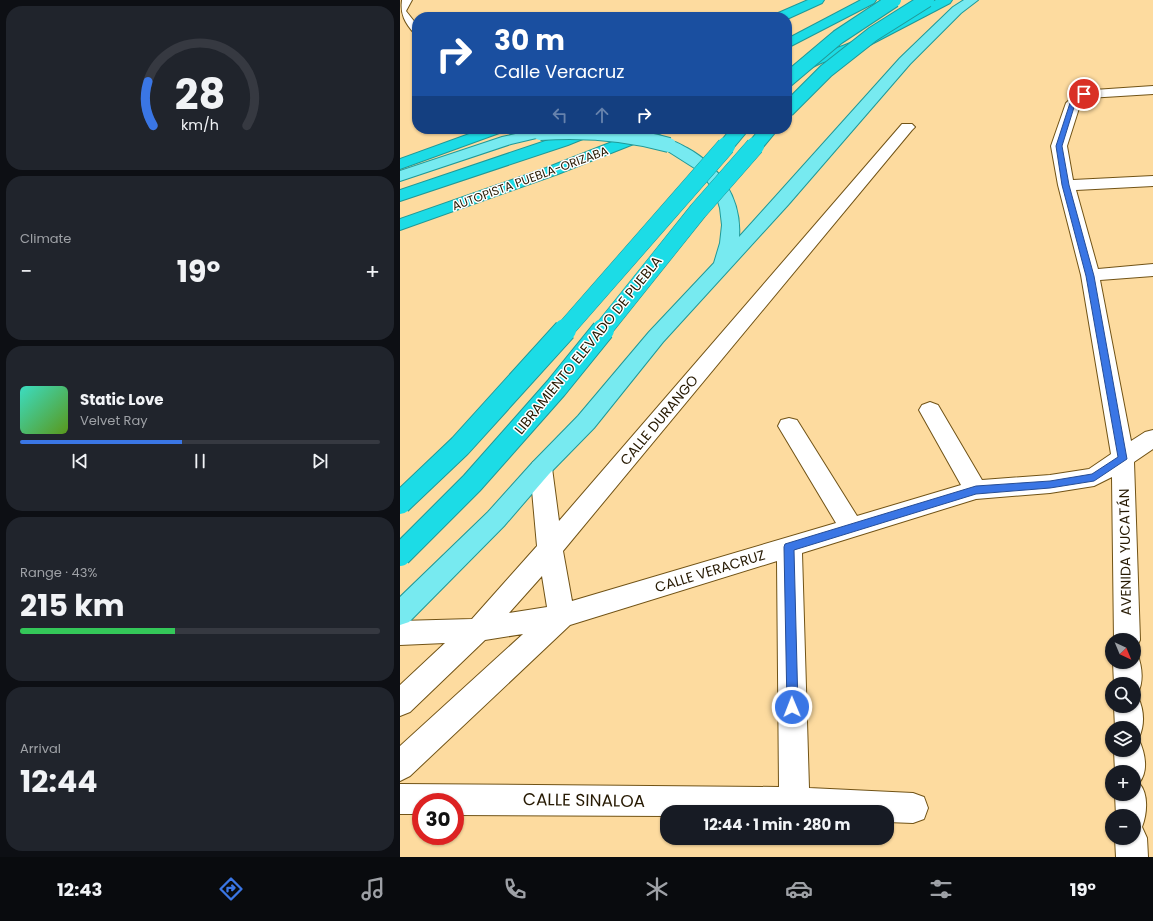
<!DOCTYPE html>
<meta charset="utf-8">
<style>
:root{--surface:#171b24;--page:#20242c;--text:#f1f3f6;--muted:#9ea1a6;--line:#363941;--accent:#3a76e5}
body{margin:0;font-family:Poppins,sans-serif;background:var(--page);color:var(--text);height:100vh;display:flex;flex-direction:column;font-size:15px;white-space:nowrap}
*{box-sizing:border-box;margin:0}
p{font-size:13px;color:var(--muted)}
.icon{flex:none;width:22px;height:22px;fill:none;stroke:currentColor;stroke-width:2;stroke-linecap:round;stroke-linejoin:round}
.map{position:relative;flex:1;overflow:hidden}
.drawer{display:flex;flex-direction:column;gap:6px;padding:6px;background:#0d0f14;width:400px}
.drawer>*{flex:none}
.hud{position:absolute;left:12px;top:12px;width:380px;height:122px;border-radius:16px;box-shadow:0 1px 3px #0004;background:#1a4fa0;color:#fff;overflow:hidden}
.needle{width:26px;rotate:136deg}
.fabs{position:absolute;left:705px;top:633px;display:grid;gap:8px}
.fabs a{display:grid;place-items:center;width:36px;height:36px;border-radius:50%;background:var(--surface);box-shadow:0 1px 3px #0004;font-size:20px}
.speed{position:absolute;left:12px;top:793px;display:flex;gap:8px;font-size:20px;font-weight:700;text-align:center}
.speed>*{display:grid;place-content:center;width:52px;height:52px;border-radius:50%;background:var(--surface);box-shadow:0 1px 3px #0004;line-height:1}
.speed .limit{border:6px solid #d22;background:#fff;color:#111}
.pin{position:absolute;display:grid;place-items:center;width:34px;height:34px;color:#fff;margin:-17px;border:2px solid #fff;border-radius:50%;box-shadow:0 1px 4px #0007}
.me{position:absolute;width:44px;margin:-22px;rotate:359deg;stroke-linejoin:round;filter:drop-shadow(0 0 3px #0008)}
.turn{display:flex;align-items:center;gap:14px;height:84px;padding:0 16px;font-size:18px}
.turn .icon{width:52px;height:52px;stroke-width:2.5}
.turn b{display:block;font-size:28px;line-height:34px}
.lanes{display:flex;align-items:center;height:38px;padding:0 16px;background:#0003;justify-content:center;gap:20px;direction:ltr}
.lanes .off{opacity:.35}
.big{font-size:30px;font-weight:700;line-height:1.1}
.drawer .tile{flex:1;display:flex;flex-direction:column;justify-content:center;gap:6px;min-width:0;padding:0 14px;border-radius:16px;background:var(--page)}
.drawer .dial{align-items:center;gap:0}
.dial svg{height:104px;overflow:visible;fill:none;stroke:var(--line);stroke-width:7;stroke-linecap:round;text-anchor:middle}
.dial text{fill:var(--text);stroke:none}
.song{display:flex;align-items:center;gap:12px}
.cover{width:48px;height:48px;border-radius:6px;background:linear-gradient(135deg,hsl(170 70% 55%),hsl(90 70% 35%))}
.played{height:4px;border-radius:2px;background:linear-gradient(90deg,var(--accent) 45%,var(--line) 45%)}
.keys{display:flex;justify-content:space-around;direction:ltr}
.heat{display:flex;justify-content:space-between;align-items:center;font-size:22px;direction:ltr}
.charge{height:6px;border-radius:3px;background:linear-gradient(90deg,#34c759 43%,var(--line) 0)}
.trip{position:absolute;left:260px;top:805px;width:234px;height:40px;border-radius:16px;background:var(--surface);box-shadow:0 1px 3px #0004;font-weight:700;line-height:40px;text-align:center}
.menu{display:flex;height:64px;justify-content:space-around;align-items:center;background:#090b0e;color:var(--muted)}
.menu .icon{width:28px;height:28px}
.menu .selected{color:var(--accent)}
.menu b{font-size:18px;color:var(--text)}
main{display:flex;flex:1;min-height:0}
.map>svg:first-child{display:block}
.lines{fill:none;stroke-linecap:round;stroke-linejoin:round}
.lane-casing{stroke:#715316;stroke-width:2}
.street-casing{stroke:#715316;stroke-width:2}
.primary-casing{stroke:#209896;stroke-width:2}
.highway-casing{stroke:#209896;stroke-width:2}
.lane{fill:#fff;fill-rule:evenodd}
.street{fill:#fff;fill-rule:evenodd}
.primary{fill:#77eaf0;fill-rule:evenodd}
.highway{fill:#1cdce6;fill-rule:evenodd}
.primary-bridge-casing{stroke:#209896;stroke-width:16;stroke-linecap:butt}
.highway-bridge-far2-casing{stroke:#209896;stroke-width:16;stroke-linecap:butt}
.highway-bridge-far1-casing{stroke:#209896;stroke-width:19;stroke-linecap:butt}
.highway-bridge-casing{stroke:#209896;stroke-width:24;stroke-linecap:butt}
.primary-bridge{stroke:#77eaf0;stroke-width:14}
.highway-bridge-far2{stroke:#1cdce6;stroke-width:14}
.highway-bridge-far1{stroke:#1cdce6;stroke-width:18}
.highway-bridge{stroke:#1cdce6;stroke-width:22}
.route{fill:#3a76e5;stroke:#264d95}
.labels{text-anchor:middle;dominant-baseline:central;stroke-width:3;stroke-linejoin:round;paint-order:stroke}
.far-street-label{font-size:12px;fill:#261902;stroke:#fff}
.street-label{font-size:14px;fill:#261902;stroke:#fff}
.near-street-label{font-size:17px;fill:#261902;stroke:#fff}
</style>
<main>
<section class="drawer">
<div class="tile dial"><svg viewBox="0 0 100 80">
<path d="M14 69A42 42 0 1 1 86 69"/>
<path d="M14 69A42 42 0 0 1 10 35" stroke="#3a76e5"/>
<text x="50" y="56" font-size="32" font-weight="700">28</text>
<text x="50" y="72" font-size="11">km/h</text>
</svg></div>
<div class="tile"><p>Climate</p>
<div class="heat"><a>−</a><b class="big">19°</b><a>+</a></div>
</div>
<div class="tile">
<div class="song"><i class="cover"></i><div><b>Static Love</b><p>Velvet Ray</p></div></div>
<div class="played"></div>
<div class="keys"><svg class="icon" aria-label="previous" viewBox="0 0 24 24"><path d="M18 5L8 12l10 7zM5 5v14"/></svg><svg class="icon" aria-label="pause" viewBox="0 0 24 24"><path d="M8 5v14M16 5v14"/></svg><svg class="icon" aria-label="next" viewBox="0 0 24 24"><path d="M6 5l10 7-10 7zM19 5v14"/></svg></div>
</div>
<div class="tile"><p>Range · 43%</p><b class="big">215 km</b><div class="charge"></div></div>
<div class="tile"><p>Arrival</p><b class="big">12:44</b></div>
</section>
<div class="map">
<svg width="753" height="857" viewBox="0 0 753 857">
<rect width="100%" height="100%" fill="#fddb9f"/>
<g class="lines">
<g class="lane-casing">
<path id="lane" d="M 2,0 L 12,0 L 6,11 L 17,25 L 17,34 L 14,33 C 5,23 0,14 2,0 Z"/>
</g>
<g class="street-casing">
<path id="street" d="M 753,86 L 753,94 L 688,98 L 680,105 L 667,146 L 673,180 L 753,176 L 753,186 L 676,190 L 698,269 L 753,264 L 753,276 L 700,280 L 731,441 L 745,432 L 753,430 L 753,449 L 734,462 L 740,640 L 736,648 L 734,649 L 734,640 L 714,640 L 712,477 L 694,486 L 650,493 L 576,499 L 402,553 L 409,788 L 513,793 L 524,797 L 528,808 L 524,819 L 513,823 L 487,822 L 487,812 L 267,812 L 267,816 L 55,815 L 55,802 L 21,802 L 21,814 L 0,814 L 0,784 L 379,787 L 377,561 L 170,625 L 10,776 L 0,781 L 0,746 L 123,634 L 85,640 L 10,712 L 0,716 L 0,685 L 45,643 L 0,645 L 0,621 L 72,619 L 137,546 L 130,468 L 133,462 L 141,459 L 149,462 L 152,468 L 159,521 L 502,124 L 512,124 L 515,127 L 512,130 L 163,551 L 172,601 L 436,523 L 378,426 L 381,420 L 389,418 L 397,420 L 457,516 L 561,485 L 519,410 L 522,405 L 530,402 L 538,405 L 582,480 L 650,475 L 689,469 L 711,454 L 681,275 L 658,185 L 651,146 L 666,103 L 679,91 ZM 142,576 L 147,607 L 109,613 Z
M 734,652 L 737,653 C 742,666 744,680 738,693 L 734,694 L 734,684 L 714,684 L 713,662 L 734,662 Z
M 734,695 L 738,697 C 744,710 745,724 739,738 L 736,739 L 739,740 C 745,753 749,771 739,783 C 749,794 747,814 742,827 L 747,838 L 748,857 L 716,857 L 715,838 L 734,838 L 734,816 L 716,816 L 715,794 L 734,794 L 734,772 L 715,772 L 714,750 L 734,750 L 734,728 L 715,728 L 714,706 L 734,706 Z"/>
</g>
<g class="primary-casing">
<path id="primary" d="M 564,0 L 578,0 L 561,13 L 510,64 L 388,205 L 263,342 L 194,428 L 149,474 L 104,526 L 9,622 L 0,625 L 0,597 L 88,512 L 133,462 L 178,416 L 249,332 L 314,263 L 320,243 L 322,225 L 320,208 L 315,192 L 307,181 L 296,169 L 263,148 L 261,145 L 263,142 C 273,139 279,144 287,148 C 320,166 342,199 339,237 L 500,58 L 553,7 Z
M 137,129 L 145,130 L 148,133 L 145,136 L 111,144 L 0,181 L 0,171 L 102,137 Z"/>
</g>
<g class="highway-casing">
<path id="highway" d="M 408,0 L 424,0 L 422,3 L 387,19 L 387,17 L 375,17 L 376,14 Z
M 461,0 L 476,0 L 474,3 L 387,48 L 387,39 Z
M 536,0 L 552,0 L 550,3 L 462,49 L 421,63 L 404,71 L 394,71 L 392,68 C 398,59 423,53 434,49 C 470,37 503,17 536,0 Z
M 83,129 L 105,129 L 102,132 L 0,169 L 0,159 Z
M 181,129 L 203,129 L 200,132 L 168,145 L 0,201 L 0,190 Z
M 245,129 L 267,129 L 264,132 L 158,174 L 0,230 L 0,219 L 146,168 Z"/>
</g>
<use href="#lane" class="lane"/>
<use href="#street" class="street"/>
<use href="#primary" class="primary"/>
<use href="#highway" class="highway"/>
<g class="primary-bridge-casing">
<path id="primary-bridge" d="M 140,133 C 185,130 226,133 269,145"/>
</g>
<g class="highway-bridge-far2-casing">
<path id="highway-bridge-far2" d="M 387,80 L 438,37 L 494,0
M 387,110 L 426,71 L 473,34 L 527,0
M 325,147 L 340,129
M 354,147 L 369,129"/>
</g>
<g class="highway-bridge-far1-casing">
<path id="highway-bridge-far1" d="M 164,331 L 326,146
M 202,331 L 298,211 L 355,146"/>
</g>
<g class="highway-bridge-casing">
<path id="highway-bridge" d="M 0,503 L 60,446 L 165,330
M 0,555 L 72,483 L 156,388 L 203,330"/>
</g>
<use href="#primary-bridge" class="primary-bridge"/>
<use href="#highway-bridge-far2" class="highway-bridge-far2"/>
<use href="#highway-bridge-far1" class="highway-bridge-far1"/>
<use href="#highway-bridge" class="highway-bridge"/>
</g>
<path class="route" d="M 684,92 L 687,94 L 686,96 L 675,104 L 662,146 L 669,185 L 694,276 L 727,459 L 694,481 L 650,488 L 576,494 L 394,550 L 398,707 L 397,710 L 392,712 L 388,710 L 387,707 L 384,547 L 385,544 L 576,486 L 650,481 L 692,474 L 718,457 L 686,276 L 662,185 L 656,146 L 670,103 Z"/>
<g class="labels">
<g class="far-street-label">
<text transform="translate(130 178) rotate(-20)">AUTOPISTA PUEBLA-ORIZABA</text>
</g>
<g class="street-label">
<text transform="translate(188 345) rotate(-51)">LIBRAMIENTO ELEVADO DE PUEBLA</text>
<text transform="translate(259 420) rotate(-50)">CALLE DURANGO</text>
<text transform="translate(725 552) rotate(-91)">AVENIDA YUCATÁN</text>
<text transform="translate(310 571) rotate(-17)">CALLE VERACRUZ</text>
</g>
<g class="near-street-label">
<text transform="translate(184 800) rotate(1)">CALLE SINALOA</text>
</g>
</g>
</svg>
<div class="fabs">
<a><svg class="needle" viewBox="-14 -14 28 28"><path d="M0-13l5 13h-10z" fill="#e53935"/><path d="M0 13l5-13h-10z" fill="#9ea1a6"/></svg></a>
<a><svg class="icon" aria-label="search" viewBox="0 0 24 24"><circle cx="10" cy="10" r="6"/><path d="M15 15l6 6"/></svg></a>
<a><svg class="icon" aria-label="layers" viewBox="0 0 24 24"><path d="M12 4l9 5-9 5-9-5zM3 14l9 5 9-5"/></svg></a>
<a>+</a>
<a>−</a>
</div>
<div class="speed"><div class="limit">30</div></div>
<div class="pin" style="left:684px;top:94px;background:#d93025"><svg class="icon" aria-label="arrive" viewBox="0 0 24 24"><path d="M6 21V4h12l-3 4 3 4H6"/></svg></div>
<svg class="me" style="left:392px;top:707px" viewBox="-20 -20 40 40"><circle r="17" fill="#3a76e5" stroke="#fff" stroke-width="3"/><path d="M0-11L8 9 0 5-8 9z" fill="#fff"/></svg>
<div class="trip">12:44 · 1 min · 280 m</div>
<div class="hud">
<div class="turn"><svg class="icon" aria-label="right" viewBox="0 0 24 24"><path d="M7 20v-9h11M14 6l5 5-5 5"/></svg><div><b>30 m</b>Calle Veracruz</div></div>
<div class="lanes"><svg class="icon off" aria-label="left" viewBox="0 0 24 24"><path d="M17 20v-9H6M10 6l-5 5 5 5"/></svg><svg class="icon off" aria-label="ahead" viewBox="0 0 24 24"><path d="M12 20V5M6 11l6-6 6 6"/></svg><svg class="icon" aria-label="right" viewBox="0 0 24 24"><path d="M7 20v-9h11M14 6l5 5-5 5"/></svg></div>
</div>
</div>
</main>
<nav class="menu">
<b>12:43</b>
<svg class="icon selected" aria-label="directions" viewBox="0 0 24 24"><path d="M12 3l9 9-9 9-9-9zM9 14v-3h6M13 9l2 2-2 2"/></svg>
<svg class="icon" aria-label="music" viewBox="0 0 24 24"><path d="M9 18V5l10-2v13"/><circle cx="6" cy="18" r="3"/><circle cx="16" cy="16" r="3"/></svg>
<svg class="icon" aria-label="phone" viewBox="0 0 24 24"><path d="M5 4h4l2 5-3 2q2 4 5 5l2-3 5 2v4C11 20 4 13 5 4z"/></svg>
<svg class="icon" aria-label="climate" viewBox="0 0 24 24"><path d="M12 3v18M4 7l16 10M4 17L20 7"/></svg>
<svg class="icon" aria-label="car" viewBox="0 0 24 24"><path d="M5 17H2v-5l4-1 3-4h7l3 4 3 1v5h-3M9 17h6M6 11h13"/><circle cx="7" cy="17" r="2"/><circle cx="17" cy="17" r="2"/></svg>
<svg class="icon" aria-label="filters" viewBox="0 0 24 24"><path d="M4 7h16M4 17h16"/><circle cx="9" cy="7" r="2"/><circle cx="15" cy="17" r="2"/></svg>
<b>19°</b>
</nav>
